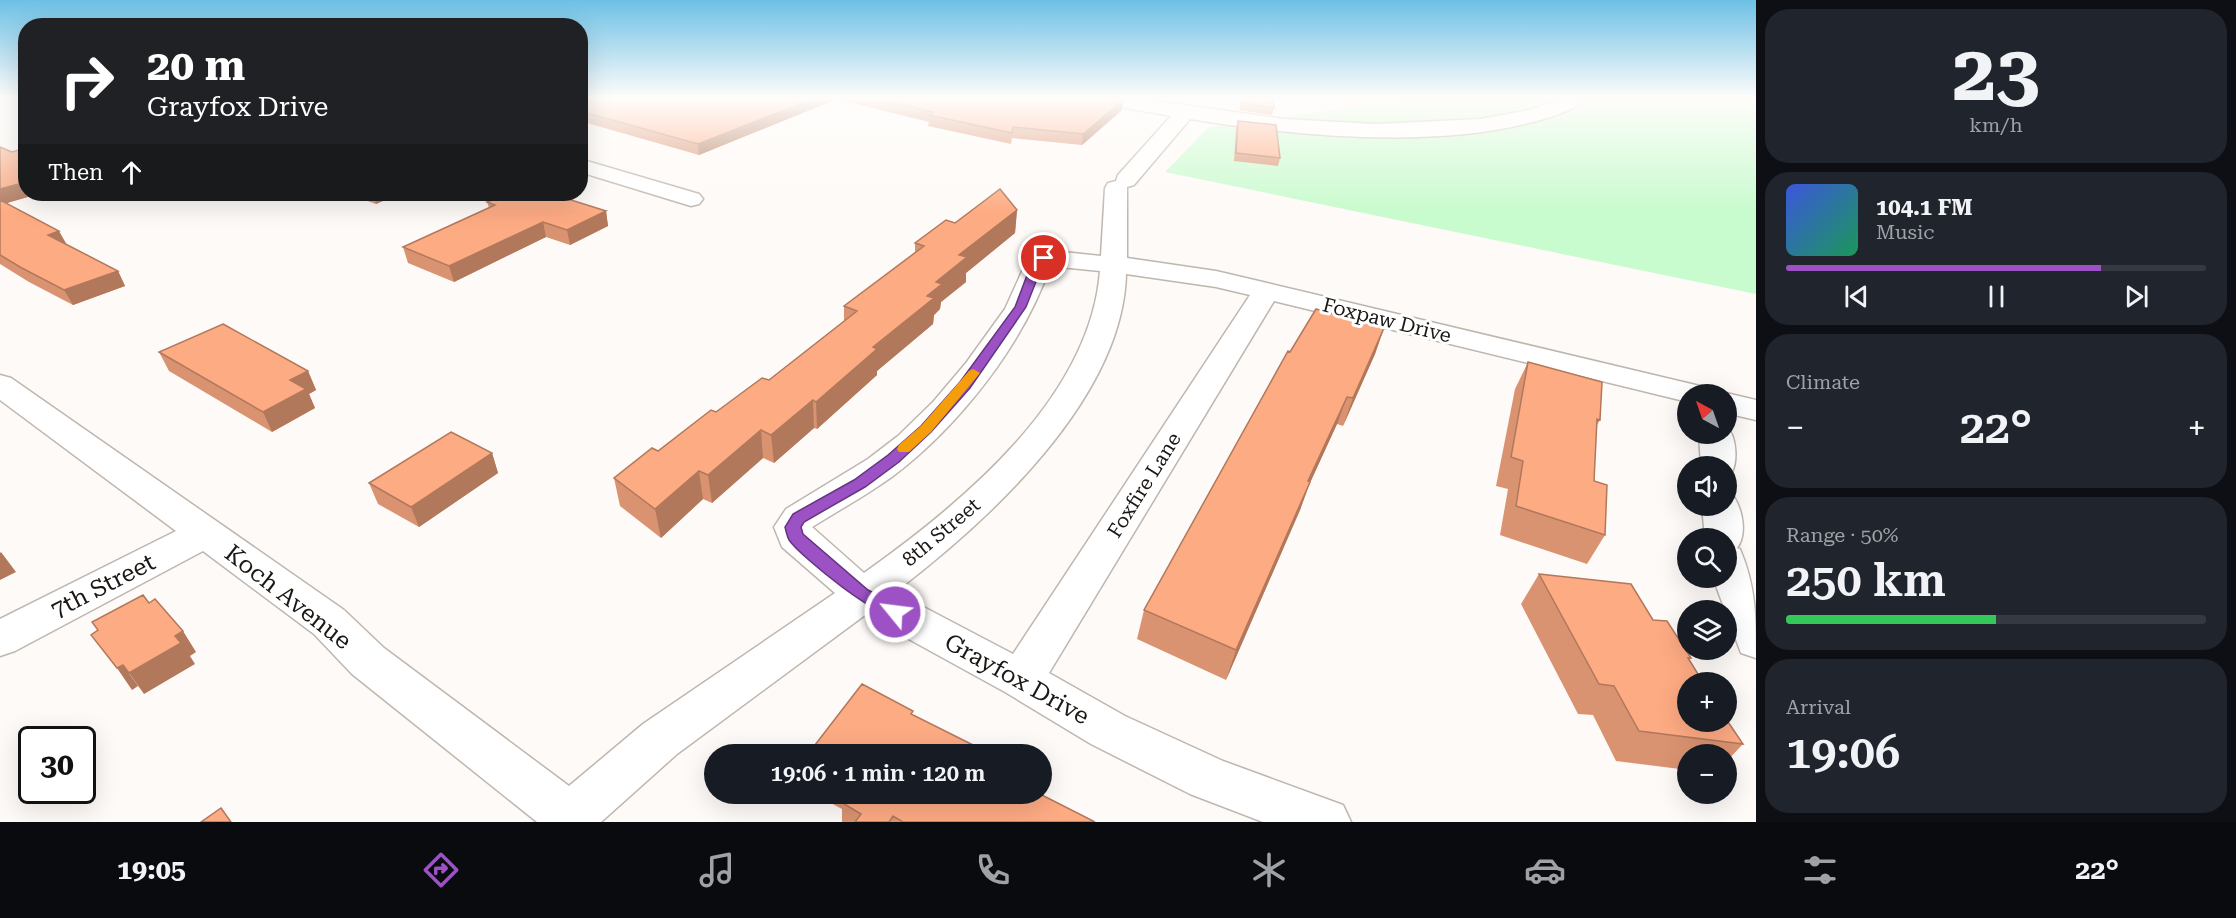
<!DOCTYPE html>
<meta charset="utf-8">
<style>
:root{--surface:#171b24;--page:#20242c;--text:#f1f3f6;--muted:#9ea1a6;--line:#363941;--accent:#9c52c4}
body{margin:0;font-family:"Roboto Serif",serif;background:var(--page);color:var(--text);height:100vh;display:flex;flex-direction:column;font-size:22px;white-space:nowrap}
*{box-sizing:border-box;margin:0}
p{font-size:20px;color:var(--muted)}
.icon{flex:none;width:33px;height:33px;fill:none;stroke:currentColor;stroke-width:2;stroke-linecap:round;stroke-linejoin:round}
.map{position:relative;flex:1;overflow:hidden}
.drawer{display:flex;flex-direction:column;gap:9px;padding:9px;background:#0d0f14;width:480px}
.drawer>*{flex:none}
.top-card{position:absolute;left:18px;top:18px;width:570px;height:183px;border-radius:24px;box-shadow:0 6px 24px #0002;background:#202124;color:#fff;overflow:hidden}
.needle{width:39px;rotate:320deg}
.controls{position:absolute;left:1677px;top:384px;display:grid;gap:12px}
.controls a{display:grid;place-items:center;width:60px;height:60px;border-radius:50%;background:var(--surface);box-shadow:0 6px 24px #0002;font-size:30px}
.speed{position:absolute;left:18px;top:726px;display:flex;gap:12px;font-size:30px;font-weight:700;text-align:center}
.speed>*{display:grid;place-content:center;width:78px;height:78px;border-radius:50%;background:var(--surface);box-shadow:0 6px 24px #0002;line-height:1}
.speed .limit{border:3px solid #111;border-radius:9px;background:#fff;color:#111}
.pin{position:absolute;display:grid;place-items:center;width:51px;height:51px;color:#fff;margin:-26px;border:3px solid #fff;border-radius:50%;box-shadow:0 2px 6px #0007}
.me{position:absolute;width:66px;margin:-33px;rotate:299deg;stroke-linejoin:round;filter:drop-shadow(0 0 4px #0008)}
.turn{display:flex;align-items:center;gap:21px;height:126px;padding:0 30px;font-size:27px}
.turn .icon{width:78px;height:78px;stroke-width:2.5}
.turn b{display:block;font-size:42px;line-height:51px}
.then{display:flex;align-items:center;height:57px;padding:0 30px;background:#0003;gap:12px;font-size:22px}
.big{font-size:45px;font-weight:600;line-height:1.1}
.drawer .tile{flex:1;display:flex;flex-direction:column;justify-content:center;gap:9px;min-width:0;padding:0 21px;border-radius:24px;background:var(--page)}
.drawer .dial{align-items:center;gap:0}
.dial b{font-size:78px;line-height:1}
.song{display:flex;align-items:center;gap:18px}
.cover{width:72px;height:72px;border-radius:9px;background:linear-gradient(135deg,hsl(230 70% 55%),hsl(150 70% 35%))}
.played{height:6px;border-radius:3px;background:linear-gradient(90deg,var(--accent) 75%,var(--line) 75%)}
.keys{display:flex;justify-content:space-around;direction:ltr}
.heat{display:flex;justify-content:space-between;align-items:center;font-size:33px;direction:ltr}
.charge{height:9px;border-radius:4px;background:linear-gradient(90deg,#34c759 50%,var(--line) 0)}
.trip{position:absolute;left:704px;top:744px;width:348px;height:60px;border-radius:30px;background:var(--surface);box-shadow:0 6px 24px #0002;font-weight:600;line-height:60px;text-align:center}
.menu{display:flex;height:96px;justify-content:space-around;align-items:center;background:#090b0e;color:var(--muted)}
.menu .icon{width:42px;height:42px}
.menu .current{color:var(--accent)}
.menu b{font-size:27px;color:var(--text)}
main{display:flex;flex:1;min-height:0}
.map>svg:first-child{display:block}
.green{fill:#c8fbcd}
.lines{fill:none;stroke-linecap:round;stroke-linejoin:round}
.street-casing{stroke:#bfb6ae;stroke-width:3}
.street{fill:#fff;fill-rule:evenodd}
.wall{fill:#da9371}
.shaded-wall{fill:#b1785c}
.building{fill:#fdab83;stroke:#b1785c;stroke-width:1.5}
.route{fill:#9c52c4;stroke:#65357f;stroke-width:1.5}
.slow{fill:#f59e0b}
.labels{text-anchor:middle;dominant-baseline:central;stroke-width:6;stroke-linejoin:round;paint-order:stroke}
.street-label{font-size:20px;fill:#1a1714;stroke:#fff}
.near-street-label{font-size:24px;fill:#1a1714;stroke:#fff}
</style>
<main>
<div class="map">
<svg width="1756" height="822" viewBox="0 0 1756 822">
<rect width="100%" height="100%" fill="#fefaf7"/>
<path class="green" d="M 1416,98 L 1756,98 L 1756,294 L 1165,172 L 1209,127 Z"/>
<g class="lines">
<g class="street-casing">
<path id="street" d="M 1094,98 L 1134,98 L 1284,119 L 1375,124 L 1481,119 L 1530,110 L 1562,98 L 1585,98 C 1579,108 1561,113 1550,117 C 1446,151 1296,136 1190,119 L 1134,185 L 1127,187 L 1127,258 L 1216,271 L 1267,283 L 1704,387 L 1709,394 L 1688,394 L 1688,402 L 1274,301 L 1049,673 L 1125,716 L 1223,761 L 1343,805 L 1351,822 L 1263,822 L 1190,794 L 1091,744 L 1005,692 L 865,615 L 677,754 L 601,822 L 537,822 L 352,674 L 314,634 L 203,551 L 15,651 L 0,656 L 0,619 L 176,531 L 0,400 L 0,375 L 11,378 L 344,610 L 384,648 L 569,786 L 643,724 L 835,593 L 782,547 L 774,527 L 786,509 L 868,459 L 898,436 L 933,402 L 966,363 L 1005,309 L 1029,256 L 1044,250 L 1101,256 L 1105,188 L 1108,183 L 1116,181 L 1118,175 L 1171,116 L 1103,104 L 1096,102 ZM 1050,266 L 1100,271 C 1090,399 961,504 864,573 L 812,527 C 839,510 867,495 893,476 C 958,427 1024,344 1050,266 ZM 1126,274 L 1216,287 L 1250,295 L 1013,654 L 895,592 C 987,522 1123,399 1126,274 Z
M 580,159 L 699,194 L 703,199 L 699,204 L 691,206 L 580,172 Z
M 1726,393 L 1756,400 L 1756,420 L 1726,413 L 1726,394 L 1721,394 Z
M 1726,426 C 1737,436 1738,462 1731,474 L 1726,475 L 1726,466 L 1701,466 L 1699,434 L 1726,434 Z
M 1726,495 L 1734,497 C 1743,511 1747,535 1737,548 L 1740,549 C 1756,587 1756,616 1756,658 L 1741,653 L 1713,578 L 1726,578 L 1726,538 L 1705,538 L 1702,506 L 1726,506 Z"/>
</g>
<use href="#street" class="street"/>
</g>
<path class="wall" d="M 580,98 L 1116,98 L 1122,110 L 1082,145 L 1012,138 L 1011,144 L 928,126 L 929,122 L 837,99 L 699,155 L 580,121 Z
M 1242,98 L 1274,108 L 1272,115 L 1239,110 Z
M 1238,121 L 1280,158 L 1278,166 L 1234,161 L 1236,128 Z
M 0,147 L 26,194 L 38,194 L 7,203 L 67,245 L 118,271 L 125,286 L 73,305 L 29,282 L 0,264 Z
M 347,194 L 399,194 L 376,204 Z
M 487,202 L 606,211 L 608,226 L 570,245 L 546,237 L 454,282 L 408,263 L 403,247 L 489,208 Z
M 1017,210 L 1015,233 L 966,273 L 966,282 L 941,302 L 940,309 L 934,315 L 933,324 L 877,371 L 877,375 L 817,429 L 814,428 L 774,463 L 763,458 L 712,503 L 703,499 L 661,538 L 620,506 L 614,478 L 658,451 L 716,412 L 769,380 L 844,321 L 844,306 L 915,253 L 915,243 L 955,223 Z
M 1384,328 L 1375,354 L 1343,426 L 1337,424 L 1309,485 L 1300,510 L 1226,680 L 1137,639 L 1144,610 L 1290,352 Z
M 159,352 L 308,371 L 316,390 L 309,394 L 315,408 L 272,432 L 169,371 Z
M 1528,362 L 1600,420 L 1597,425 L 1594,481 L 1605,535 L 1587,564 L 1500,535 L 1508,489 L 1496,486 L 1515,389 Z
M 492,453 L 498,473 L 419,527 L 378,504 L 369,483 Z
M 1539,574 L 1653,620 L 1691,658 L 1689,660 L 1743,744 L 1726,762 L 1726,754 L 1688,754 L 1688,770 L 1616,761 L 1593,715 L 1578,714 L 1521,604 Z
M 814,794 L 1040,794 L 1095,822 L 842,822 L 842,809 Z"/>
<path class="shaded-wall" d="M 815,98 L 837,98 L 837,99 L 699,155 L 698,144 Z
M 1124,99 L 1122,110 L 1082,145 L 1083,134 Z
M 26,182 L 26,194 L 38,194 L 0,205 L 0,189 Z
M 373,194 L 399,194 L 376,204 Z
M 1017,210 L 1015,233 L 966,273 L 966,282 L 941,302 L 940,309 L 934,315 L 933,324 L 877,371 L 877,375 L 817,429 L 816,402 L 927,296 L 936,282 L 959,255 Z
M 606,211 L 608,226 L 570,245 L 567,230 Z
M 543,222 L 546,237 L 454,282 L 449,266 Z
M 59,231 L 67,245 L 48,235 Z
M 118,271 L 125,286 L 73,305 L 64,290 Z
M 1384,328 L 1375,354 L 1343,426 L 1353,398 Z
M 308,371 L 316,390 L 309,394 L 315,408 L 272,432 L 263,412 L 290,380 Z
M 1347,397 L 1337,424 L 1309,485 L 1300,510 L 1226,680 L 1236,650 L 1308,481 Z
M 813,400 L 814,428 L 774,463 L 771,435 Z
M 761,430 L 763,458 L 712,503 L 708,475 Z
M 492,453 L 498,473 L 419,527 L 411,507 Z
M 699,471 L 703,499 L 661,538 L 655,509 Z
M 1,552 L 16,572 L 0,580 L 0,553 Z
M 183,631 L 196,652 L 190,656 L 195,664 L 144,694 L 129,673 L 175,636 Z
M 123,665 L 138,686 L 132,690 L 117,668 Z"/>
<path class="building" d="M 580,98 L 815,98 L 698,144 L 580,111 Z
M 874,98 L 1116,98 L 1124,99 L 1083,134 L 1013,127 L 1012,133 L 929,115 L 933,112 Z
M 1242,98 L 1273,98 L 1274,108 L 1241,103 Z
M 1238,121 L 1276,125 L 1280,158 L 1236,153 Z
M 0,147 L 12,152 L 26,148 L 26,182 L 0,189 Z
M 1000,189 L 1017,210 L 959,255 L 967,257 L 936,282 L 942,284 L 927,296 L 934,298 L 873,347 L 877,349 L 816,402 L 813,400 L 771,435 L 761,430 L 708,475 L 699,471 L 655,509 L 614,478 L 652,448 L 658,451 L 711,410 L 716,412 L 762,378 L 769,380 L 857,311 L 844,306 L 924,246 L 915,243 L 946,220 L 955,223 Z
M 507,194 L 552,194 L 606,211 L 567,230 L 543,222 L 449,266 L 403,247 L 495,205 L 487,202 Z
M 0,200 L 59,231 L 48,235 L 118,271 L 64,290 L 20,267 L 0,255 Z
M 1316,309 L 1384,328 L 1353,398 L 1347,397 L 1308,481 L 1310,482 L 1236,650 L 1144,610 L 1288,351 L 1290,352 Z
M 223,324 L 308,371 L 290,380 L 306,389 L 263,412 L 159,352 Z
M 1528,362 L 1602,382 L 1600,420 L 1597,419 L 1594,481 L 1607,485 L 1605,535 L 1516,506 L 1523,461 L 1511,457 Z
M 451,432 L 492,453 L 411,507 L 369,483 Z
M 1539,574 L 1631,584 L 1653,620 L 1667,621 L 1691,658 L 1688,658 L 1703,682 L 1688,682 L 1688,722 L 1726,722 L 1726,719 L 1743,744 L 1639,731 L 1614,686 L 1599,684 Z
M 143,595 L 149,603 L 155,599 L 183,631 L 175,636 L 181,643 L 129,673 L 123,665 L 117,668 L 91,635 L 98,630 L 92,622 Z
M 862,684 L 913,711 L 911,714 L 991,754 L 808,754 Z
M 847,794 L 1040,794 L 1095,822 L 903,822 L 893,816 L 889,822 L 855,822 L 861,814 L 841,802 Z
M 221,808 L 231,822 L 201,822 Z"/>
<linearGradient id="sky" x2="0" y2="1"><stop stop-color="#6dc0e5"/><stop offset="0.46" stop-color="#fffdfb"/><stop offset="1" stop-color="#fffdfb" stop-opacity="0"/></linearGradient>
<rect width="1756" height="213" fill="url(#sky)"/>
<path class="route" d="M 1044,255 L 1050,258 L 1043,264 L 1026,307 L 970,388 L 931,432 L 899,462 L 865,487 L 804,522 L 801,527 L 803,534 L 868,590 L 901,607 L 903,612 L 901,617 C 882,623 801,557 789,540 C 787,536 786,531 785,527 L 793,514 L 854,480 L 888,455 L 921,426 L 960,382 L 1015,307 L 1032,262 Z"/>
<path class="slow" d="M 973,369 L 980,373 L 931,432 L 909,452 L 899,452 L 897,449 L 899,445 L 921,426 L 969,371 Z"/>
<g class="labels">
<g class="street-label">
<text transform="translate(1387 320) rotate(14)">Foxpaw Drive</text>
<text transform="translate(1144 485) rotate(-58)">Foxfire Lane</text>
<text transform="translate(941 532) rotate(-40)">8th Street</text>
</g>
<g class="near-street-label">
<text transform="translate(103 586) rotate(-27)">7th Street</text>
<text transform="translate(288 597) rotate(38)">Koch Avenue</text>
<text transform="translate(1017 679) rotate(29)">Grayfox Drive</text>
</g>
</g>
</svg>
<div class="controls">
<a><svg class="needle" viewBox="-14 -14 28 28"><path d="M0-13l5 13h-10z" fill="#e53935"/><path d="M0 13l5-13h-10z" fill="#9ea1a6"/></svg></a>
<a><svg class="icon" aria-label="sound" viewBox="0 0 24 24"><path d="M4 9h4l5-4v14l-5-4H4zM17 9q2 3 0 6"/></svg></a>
<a><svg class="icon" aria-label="search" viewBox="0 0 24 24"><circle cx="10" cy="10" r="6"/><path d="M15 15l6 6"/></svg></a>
<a><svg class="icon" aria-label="layers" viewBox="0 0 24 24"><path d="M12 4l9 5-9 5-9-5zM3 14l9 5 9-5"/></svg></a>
<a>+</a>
<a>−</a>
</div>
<div class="speed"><div class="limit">30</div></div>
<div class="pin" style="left:1044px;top:258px;background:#d93025"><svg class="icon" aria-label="arrive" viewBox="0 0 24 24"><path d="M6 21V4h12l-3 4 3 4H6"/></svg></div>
<svg class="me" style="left:895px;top:612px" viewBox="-20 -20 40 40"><circle r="17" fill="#9c52c4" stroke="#fff" stroke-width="3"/><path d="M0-11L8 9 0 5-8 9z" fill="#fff"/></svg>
<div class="trip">19:06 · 1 min · 120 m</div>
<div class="top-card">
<div class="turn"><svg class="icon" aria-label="right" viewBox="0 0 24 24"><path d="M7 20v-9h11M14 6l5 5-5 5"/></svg><div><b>20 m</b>Grayfox Drive</div></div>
<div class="then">Then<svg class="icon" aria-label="ahead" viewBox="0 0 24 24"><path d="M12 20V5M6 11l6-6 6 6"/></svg></div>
</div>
</div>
<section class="drawer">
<div class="tile dial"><b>23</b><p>km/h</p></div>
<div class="tile">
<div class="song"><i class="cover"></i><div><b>104.1 FM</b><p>Music</p></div></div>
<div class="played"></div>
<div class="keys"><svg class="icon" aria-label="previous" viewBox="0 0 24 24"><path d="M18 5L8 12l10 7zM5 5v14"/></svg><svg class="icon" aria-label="pause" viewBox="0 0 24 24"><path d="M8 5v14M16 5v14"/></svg><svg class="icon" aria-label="next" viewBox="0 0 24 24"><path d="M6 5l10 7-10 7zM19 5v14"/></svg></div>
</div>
<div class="tile"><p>Climate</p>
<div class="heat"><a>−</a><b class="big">22°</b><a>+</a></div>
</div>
<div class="tile"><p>Range · 50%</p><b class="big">250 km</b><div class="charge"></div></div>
<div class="tile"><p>Arrival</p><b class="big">19:06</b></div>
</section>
</main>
<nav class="menu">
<b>19:05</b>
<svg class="icon current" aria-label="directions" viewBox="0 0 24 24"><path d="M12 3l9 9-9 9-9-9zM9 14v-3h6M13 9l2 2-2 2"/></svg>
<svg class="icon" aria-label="music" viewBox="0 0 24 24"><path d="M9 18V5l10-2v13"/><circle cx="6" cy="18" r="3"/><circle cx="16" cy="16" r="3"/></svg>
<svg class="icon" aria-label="phone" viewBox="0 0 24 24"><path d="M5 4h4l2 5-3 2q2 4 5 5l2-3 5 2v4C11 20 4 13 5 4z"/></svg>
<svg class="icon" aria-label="climate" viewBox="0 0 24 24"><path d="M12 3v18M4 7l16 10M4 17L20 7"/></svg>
<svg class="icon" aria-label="car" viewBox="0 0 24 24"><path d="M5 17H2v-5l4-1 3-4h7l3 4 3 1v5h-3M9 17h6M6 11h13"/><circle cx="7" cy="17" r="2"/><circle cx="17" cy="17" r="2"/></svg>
<svg class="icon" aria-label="filters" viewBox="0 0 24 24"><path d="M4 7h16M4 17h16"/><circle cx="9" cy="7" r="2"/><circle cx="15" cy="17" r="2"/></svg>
<b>22°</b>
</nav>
